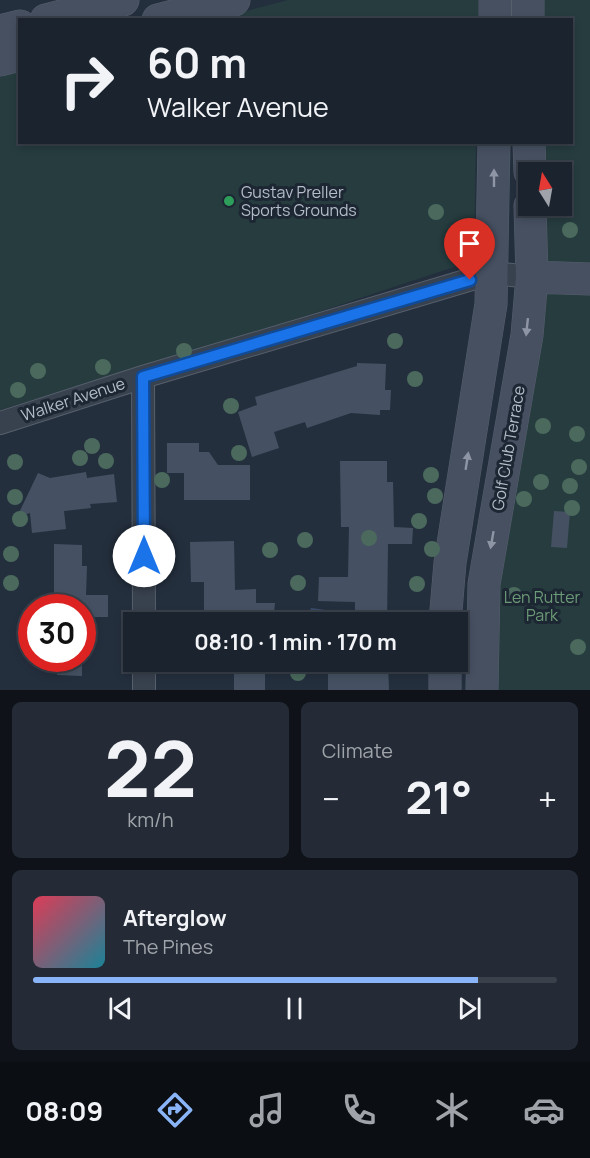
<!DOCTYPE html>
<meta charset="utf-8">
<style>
:root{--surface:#1b232e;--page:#242b36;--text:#f1f3f6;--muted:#a0a4aa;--line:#39404a;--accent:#8ab4f8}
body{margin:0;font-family:Manrope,sans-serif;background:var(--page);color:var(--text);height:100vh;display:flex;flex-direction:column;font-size:22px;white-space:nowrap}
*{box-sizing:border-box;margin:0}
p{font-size:20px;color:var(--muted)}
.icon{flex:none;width:33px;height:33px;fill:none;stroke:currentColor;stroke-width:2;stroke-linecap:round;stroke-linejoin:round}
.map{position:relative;height:690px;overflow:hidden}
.panel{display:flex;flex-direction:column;gap:12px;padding:12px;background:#0f1319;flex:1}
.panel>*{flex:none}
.banner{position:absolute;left:18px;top:18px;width:555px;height:126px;border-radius:0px;box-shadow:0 3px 9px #0003,0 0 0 2px var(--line);background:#1b232e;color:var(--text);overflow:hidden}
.needle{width:39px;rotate:349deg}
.fabs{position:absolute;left:518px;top:162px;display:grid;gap:12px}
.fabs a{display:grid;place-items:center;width:54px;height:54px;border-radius:0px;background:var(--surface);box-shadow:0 3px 9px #0003,0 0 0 2px var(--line);font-size:30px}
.speed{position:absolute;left:18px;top:594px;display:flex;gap:12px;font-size:30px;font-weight:700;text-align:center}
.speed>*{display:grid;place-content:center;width:78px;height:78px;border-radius:50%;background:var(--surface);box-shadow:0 3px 9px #0003,0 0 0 2px var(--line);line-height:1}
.speed .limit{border:9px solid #d22;background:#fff;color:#111}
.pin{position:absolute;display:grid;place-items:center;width:51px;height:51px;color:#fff;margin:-62px -26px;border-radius:50% 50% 50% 0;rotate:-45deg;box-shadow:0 0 6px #0007}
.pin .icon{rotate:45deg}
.me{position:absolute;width:66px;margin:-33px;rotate:0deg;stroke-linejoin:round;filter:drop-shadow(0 0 4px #0008)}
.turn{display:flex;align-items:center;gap:21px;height:126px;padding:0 30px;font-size:27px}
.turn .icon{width:78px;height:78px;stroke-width:2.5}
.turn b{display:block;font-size:42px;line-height:51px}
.big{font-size:45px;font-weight:700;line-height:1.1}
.panel .widget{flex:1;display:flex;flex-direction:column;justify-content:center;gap:9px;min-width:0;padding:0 21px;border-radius:9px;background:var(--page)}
.panel .dial{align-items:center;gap:0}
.dial b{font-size:78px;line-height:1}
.song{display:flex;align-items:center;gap:18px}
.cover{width:72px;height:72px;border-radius:9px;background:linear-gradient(135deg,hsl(350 70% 55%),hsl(190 70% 35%))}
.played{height:6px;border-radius:3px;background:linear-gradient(90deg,var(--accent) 85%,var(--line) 85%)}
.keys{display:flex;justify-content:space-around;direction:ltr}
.heat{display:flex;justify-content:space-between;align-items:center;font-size:33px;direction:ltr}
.panel .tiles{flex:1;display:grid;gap:12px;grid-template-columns:1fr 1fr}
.widget:last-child{grid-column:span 2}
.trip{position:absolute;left:123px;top:612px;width:345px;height:60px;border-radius:0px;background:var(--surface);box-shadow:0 3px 9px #0003,0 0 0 2px var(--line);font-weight:700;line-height:60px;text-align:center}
.tab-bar{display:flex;height:96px;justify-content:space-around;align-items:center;background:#0b0e12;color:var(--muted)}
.tab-bar .icon{width:42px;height:42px}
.tab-bar .current{color:var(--accent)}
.tab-bar b{font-size:27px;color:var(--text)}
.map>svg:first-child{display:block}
.green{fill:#263c3f}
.water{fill:#394c67}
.building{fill:#455162}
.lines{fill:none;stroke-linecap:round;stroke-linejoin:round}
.street-casing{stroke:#565f6c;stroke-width:24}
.secondary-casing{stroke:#565f6c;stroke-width:33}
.street{stroke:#38414e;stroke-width:22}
.secondary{stroke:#465061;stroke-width:32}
.tree{fill:#4b6a5d}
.oneway{fill:#8e96a5}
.route-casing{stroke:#114b97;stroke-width:15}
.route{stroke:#1a73e8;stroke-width:10}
.leisure-dot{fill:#2e9e5b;stroke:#1d2633;stroke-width:2}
.labels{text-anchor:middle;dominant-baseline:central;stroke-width:6;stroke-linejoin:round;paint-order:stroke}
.poi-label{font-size:16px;fill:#b4bcc9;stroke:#1d2633;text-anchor:start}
.street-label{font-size:16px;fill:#b4bcc9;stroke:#1d2633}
.park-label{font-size:16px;fill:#6b9a76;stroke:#1d2633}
</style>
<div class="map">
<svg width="590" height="690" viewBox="0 0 590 690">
<rect width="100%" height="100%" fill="#242f3e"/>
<path class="green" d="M 288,0 L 478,0 L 478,19 L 213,20 Z
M 539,0 L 590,0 L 590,690 L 494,690 L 494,606 L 542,206 L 561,206 L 561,172 L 541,172 L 541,143 L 572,142 L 572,20 L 540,19 Z
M 19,69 L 20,142 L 476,143 L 474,252 L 469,262 L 312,314 L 0,410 L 0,74 Z"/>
<path class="water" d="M 311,608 L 326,610 L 324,622 L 306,622 Z"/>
<path class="building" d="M 357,363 L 386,364 L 385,390 L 391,390 L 390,410 L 380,410 L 380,415 L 351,413 L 307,428 L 305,422 L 274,432 L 279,448 L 252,457 L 238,412 L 257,405 L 255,397 L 357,366 Z
M 167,443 L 199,443 L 199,452 L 209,452 L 218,465 L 250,465 L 250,500 L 184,500 L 184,473 L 167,473 Z
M 340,461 L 387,461 L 387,482 L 393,482 L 394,527 L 413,528 L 412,544 L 388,544 L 387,622 L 355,622 L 355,602 L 318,601 L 319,577 L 348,577 L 349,527 L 341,527 Z
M 86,472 L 87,478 L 114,474 L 117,502 L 90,504 L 91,508 L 64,511 L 66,529 L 32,533 L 30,513 L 17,517 L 38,473 L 50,478 Z
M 554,511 L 570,512 L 567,548 L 551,547 Z
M 234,541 L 235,590 L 256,589 L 256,603 L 275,603 L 273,621 L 204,622 L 204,582 L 191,582 L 190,542 Z
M 54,544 L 82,545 L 82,566 L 87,566 L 86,595 L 108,595 L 108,617 L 82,617 L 82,608 L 54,608 Z
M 57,658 L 82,658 L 82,676 L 57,675 Z
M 328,662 L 388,662 L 389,690 L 328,690 Z
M 234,663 L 265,664 L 265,690 L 234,690 Z"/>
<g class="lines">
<g class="street-casing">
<path id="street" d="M 143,377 L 144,622
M 0,423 L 143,377 L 492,273 L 532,277
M 144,662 L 144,690"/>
</g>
<g class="secondary-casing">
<path id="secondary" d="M 528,0 L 528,20
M 46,20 L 123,0
M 158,20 L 234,0
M 495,20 L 495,0
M 0,31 L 20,26
M 0,60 L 20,55
M 529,142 L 530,172
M 532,277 L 590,279
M 445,622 L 450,563 L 491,304 L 494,142
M 445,690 L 445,662
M 482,690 L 484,584 L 527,335 L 532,277 L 530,206"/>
</g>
<use href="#street" class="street"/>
<use href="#secondary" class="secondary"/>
</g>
<g class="tree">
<circle cx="436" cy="212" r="8"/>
<circle cx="570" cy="230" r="8"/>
<circle cx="395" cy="341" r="8"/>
<circle cx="184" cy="351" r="8"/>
<circle cx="103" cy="367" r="8"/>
<circle cx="38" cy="371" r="8"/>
<circle cx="415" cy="379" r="8"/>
<circle cx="18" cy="390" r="8"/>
<circle cx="231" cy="406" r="8"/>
<circle cx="543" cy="426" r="8"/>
<circle cx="577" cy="434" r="8"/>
<circle cx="92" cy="446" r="8"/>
<circle cx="239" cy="453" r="8"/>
<circle cx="80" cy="458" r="8"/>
<circle cx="106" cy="461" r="8"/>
<circle cx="15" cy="462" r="8"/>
<circle cx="579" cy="467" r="8"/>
<circle cx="431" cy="475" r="8"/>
<circle cx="162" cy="480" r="8"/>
<circle cx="541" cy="482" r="8"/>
<circle cx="570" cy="486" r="8"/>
<circle cx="435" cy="496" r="8"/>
<circle cx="15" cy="497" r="8"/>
<circle cx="524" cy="499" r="8"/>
<circle cx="572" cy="508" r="8"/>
<circle cx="20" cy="519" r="8"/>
<circle cx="419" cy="521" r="8"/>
<circle cx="369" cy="538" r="8"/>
<circle cx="305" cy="540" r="8"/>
<circle cx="432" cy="549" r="8"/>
<circle cx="270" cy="550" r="8"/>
<circle cx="122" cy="553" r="8"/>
<circle cx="11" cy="554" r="8"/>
<circle cx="11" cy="583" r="8"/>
<circle cx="298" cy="583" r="8"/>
<circle cx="417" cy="584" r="8"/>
<circle cx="514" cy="595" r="8"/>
<circle cx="578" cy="647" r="8"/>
<circle cx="298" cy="673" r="8"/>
</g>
<defs><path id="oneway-solid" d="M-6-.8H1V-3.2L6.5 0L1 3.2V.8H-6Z" transform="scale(1.5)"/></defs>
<g class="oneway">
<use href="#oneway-solid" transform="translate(494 178) rotate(-90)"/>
<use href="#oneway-solid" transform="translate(527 327) rotate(96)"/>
<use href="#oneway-solid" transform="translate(467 461) rotate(-81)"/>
<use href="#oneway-solid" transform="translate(492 540) rotate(100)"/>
</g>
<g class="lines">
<g class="route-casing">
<path id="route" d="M 144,556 L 143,377 L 470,280"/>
</g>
<use href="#route" class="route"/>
</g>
<circle class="leisure-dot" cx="229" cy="201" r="6"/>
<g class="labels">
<g class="poi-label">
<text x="241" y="192">Gustav Preller<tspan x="241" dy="18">Sports Grounds</tspan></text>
</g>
<g class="street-label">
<text transform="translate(73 399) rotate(-18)">Walker Avenue</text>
<text transform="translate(508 448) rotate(-80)">Golf Club Terrace</text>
</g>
<g class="park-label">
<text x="542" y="597">Len Rutter<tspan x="542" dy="18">Park</tspan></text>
</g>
</g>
</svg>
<div class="fabs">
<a><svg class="needle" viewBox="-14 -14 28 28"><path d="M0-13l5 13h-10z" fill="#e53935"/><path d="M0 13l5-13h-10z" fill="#a0a4aa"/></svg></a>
</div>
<div class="speed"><div class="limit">30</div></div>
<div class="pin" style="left:470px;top:280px;background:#d93025"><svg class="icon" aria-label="arrive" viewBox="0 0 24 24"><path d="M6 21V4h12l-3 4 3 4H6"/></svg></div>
<svg class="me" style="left:144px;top:556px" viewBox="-20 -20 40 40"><circle r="19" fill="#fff"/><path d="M0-13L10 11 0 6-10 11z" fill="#1a73e8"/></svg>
<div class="trip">08:10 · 1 min · 170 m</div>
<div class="banner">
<div class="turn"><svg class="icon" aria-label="right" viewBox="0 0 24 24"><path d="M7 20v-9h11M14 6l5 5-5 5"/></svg><div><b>60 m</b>Walker Avenue</div></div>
</div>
</div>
<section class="panel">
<div class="tiles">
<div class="widget dial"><b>22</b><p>km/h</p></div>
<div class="widget"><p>Climate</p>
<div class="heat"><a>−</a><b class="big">21°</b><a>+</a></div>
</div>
<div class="widget">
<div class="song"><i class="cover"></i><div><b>Afterglow</b><p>The Pines</p></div></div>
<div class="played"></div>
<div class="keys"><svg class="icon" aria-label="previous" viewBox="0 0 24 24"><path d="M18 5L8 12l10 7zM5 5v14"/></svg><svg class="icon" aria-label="pause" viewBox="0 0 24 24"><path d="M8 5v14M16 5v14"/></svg><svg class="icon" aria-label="next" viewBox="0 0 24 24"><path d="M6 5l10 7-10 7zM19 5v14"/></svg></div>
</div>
</div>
</section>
<nav class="tab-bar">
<b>08:09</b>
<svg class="icon current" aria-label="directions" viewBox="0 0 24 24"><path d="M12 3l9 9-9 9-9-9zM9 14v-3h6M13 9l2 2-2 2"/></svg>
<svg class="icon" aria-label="music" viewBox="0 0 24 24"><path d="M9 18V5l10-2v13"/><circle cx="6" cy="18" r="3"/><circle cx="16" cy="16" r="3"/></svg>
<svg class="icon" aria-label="phone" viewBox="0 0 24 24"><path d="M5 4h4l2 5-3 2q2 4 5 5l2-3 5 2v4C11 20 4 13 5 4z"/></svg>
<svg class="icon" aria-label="climate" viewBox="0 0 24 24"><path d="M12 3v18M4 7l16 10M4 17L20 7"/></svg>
<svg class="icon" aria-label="car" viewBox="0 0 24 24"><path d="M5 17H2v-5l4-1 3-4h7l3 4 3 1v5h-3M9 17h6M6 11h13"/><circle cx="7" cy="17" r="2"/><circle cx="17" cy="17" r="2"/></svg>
</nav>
